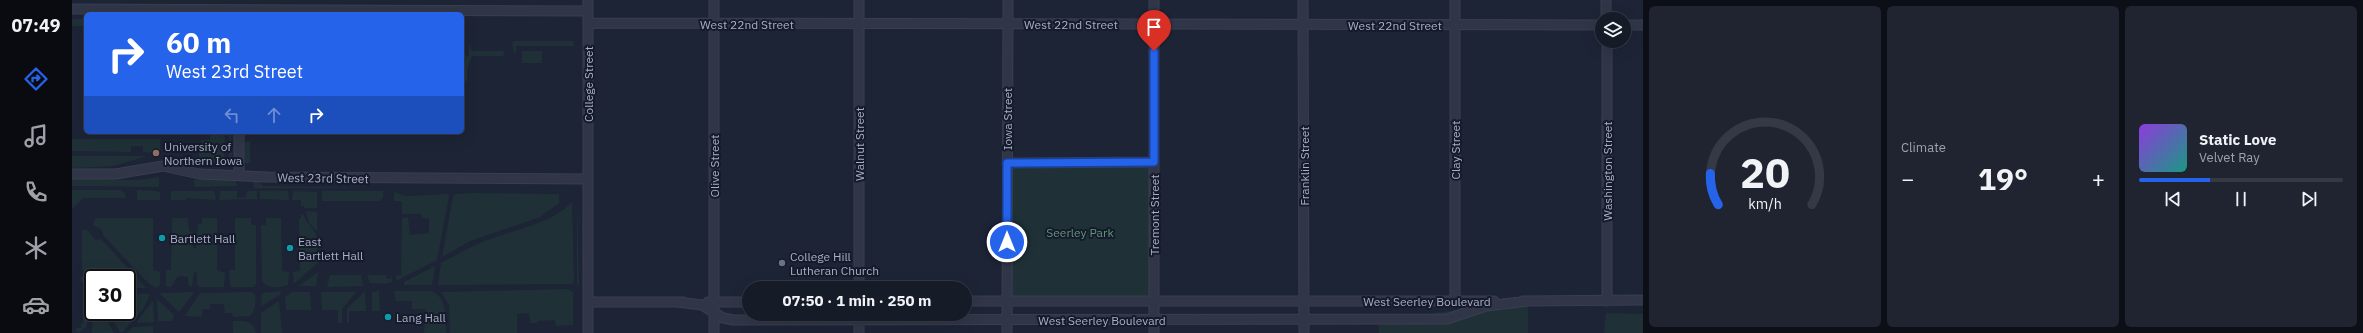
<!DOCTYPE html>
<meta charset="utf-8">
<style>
:root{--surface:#161b28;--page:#1f2430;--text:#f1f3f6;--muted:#9ea1a8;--line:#353945;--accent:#2563eb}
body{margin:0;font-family:"IBM Plex Sans",sans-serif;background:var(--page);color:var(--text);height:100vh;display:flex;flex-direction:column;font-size:15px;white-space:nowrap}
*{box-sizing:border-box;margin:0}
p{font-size:13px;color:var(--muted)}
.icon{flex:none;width:22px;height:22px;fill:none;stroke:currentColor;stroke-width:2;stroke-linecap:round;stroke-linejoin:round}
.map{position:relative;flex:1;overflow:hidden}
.sheet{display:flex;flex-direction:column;gap:6px;padding:6px;background:#0c0f16;width:720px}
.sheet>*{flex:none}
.guide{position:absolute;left:12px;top:12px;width:380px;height:122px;border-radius:6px;box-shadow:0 4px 16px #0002,0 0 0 1px var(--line);background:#2563eb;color:#fff;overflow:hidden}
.controls{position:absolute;left:1523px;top:12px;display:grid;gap:8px}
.controls a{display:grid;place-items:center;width:36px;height:36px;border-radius:50%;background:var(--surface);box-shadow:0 4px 16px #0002,0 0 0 1px var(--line);font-size:20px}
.speed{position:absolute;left:12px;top:269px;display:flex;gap:8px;font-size:20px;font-weight:700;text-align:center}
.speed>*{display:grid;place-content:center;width:52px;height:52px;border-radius:50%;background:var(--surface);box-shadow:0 4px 16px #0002,0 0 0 1px var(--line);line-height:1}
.speed .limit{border:2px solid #111;border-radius:6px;background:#fff;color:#111}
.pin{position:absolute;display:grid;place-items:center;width:34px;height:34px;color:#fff;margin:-41px -17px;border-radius:50% 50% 50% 0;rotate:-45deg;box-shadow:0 0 4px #0007}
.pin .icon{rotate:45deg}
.me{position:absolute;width:44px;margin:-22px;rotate:0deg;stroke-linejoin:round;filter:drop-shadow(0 0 3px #0008)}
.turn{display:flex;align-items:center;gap:14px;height:84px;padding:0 16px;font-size:18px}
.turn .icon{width:52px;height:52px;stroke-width:2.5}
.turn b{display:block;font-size:28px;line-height:34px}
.lanes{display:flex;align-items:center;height:38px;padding:0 16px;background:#0003;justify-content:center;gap:20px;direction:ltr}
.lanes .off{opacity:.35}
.big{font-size:30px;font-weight:700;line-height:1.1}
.sheet .card{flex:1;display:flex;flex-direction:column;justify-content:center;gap:6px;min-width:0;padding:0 14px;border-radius:6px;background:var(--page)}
.sheet .dial{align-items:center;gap:0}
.dial svg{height:104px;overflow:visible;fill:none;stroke:var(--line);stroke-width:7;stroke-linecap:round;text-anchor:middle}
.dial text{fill:var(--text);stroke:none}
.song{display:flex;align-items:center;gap:12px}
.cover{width:48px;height:48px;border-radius:6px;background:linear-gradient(135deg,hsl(270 70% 55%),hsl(170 70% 35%))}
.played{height:4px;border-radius:2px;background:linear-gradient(90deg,var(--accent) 35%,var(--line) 35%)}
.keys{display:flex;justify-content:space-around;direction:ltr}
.heat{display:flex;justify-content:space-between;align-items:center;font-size:22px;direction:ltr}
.sheet .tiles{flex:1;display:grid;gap:6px;grid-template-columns:repeat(3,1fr)}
.trip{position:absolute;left:670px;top:281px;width:230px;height:40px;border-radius:20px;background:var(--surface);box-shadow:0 4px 16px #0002,0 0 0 1px var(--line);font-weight:700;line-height:40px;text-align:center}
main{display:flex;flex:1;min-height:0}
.tab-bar{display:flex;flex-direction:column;width:72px;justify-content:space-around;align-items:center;background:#090b10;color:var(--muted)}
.tab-bar .icon{width:28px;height:28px}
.tab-bar .selected{color:var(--accent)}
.tab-bar b{font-size:18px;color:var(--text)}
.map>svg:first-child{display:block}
.green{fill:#1f3137}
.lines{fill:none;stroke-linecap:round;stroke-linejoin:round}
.minor-casing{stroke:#393f50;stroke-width:11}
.minor{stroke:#303647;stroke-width:9}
.route-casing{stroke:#184099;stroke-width:10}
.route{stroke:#2563eb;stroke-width:7}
.education-dot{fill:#8d6e63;stroke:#161b2b;stroke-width:1.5}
.culture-dot{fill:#0f9aa8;stroke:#161b2b;stroke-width:1.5}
.worship-dot{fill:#6b7280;stroke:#161b2b;stroke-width:1.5}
.labels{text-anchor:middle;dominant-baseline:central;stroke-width:4;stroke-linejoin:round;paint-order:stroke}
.street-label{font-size:12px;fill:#a9afc5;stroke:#161b2b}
.poi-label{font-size:12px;fill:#a9afc5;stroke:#161b2b;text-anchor:start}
.park-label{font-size:12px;fill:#609675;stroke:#161b2b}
</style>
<main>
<nav class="tab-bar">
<b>07:49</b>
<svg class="icon selected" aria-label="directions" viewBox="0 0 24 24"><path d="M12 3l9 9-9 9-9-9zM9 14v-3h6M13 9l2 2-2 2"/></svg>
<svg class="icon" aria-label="music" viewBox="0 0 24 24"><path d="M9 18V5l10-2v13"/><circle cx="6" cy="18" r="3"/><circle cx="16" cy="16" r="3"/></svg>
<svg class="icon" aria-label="phone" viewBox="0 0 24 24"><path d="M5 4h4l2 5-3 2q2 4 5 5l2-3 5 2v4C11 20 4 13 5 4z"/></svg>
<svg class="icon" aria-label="climate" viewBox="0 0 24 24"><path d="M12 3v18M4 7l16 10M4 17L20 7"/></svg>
<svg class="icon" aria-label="car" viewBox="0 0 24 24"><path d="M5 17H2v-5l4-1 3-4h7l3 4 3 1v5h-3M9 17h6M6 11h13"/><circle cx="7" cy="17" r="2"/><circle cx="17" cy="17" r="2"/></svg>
</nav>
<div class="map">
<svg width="1571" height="333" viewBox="0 0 1571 333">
<rect width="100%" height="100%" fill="#1d2436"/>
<path class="green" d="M 0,19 L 14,19 L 14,26 L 0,26 Z
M 443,41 L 501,41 L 502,46 L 444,46 L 444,52 L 442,53 L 440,43 Z
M 397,44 L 400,51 L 431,51 L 433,54 L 430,56 L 400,56 L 395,70 L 395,81 L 390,81 L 390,57 L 397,56 Z
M 450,51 L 470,51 L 470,63 L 450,63 Z
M 138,132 L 153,132 L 152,163 L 135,163 L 127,159 L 127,148 L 129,148 L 129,140 L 138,140 Z
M 157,132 L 159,132 L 160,160 L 157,162 Z
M 0,139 L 88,139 L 88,153 L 71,152 L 71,146 L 59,146 L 59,152 L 0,151 Z
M 178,141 L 178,163 L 173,163 L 173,142 Z
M 0,156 L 75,156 L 42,166 L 0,168 Z
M 1082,162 L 1082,301 L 935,301 L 935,163 Z
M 87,177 L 87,187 L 0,186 L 0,179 L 65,180 Z
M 122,180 L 163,180 L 165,186 L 122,187 Z
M 181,181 L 186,181 L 191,186 L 299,188 L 182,188 Z
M 0,190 L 49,190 L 53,193 L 54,198 L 11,198 L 0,209 Z
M 65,190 L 84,191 L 88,193 L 88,200 L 65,200 Z
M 99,191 L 142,191 L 144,200 L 114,198 L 114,200 L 99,200 Z
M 148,191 L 165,191 L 165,198 L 174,197 L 175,191 L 185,191 L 185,199 L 147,200 Z
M 188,191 L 216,191 L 217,200 L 188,199 Z
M 221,191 L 245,192 L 245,208 L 232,208 L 232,206 L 229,206 L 229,200 L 220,200 Z
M 250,191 L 311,191 L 311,198 L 308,201 L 250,201 Z
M 322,192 L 334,196 L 376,194 L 377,196 L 365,260 L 324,281 L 324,275 L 329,275 L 330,218 L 336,217 L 338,235 L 357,233 L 357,219 L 350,218 L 349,214 L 330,214 L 330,201 L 322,201 Z
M 398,193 L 487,194 L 487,203 L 468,217 L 398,241 L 370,257 L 381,197 L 384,194 Z
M 505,199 L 507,284 L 505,285 Z
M 500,202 L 502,282 L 500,284 L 366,285 L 369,263 C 383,256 396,248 410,242 C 441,229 477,226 500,202 Z
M 234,211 L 245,212 L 245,231 L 237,223 Z
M 229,214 L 231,214 C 234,223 244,230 245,238 L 239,238 L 239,245 L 245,246 L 245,263 L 222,284 L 221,272 L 228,271 L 227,219 L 229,219 Z
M 23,218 L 81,218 L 81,270 L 88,272 L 88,285 L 84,288 L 76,283 L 31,235 L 30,230 L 21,225 Z
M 100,218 L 116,218 L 117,231 L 121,233 L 121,248 L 124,248 L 126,224 L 130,224 L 130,218 L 145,218 L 145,270 L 153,273 L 152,287 L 127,287 L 125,283 L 125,273 L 122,272 L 120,287 L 116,285 L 116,277 L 109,276 L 105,277 L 99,287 L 94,287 L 94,270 L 99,270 Z
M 163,218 L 179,218 L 179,225 L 184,225 L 184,284 L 182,287 L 160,287 L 158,285 L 157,270 L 163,270 Z
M 194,218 L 209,218 L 210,271 L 217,272 L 216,285 C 208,288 195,289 190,281 L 189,225 L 194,225 Z
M 10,230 L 15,230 L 24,240 L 29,239 L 74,288 L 55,288 L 55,278 L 21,278 L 20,283 L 20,273 L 10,270 Z
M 363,266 L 360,285 L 332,285 L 332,282 Z
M 246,272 L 244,286 L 227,286 Z
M 258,275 L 289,275 L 291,286 L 255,287 Z
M 295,275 L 314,275 L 314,278 L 319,279 L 320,275 L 320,282 L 313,284 L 298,283 Z
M 9,276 L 16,278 L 16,295 L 11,295 L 11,282 L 9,282 Z
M 496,289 L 501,292 L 501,325 L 484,326 L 483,320 L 465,321 L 465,323 L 458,323 L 457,313 L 445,314 L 445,333 L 378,333 L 377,305 L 369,292 Z
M 209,291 L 208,295 L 189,306 L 190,293 Z
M 293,291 L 294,311 L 277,311 L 277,323 L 275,323 L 275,309 Z
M 307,291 L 308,311 L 300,311 L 300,292 Z
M 322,291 L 359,291 C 375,296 374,320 374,333 L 352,333 L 354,309 L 340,309 L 340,301 L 324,301 Z
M 180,292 L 183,295 C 184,303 184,309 178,316 L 161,317 L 160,313 L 153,313 L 152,304 L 138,304 L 138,309 L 131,309 L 129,317 L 113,316 L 128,293 Z
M 220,292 L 238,292 L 239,310 L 214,310 L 213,297 Z
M 249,292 L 284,292 L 270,309 L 270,323 L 266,323 L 266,310 L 250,310 Z
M 55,293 L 78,294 L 71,309 L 51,332 L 48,332 L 36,312 L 55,312 Z
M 90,293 L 121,292 L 122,293 L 107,312 L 88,294 Z
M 85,299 L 102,315 L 100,321 L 86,321 Z
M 81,301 L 82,322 L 66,323 L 65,321 Z
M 207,301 L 210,333 L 189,333 L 189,313 Z
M 1456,301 L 1456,333 L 1307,333 L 1307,320 Z
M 21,303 L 21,312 L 31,312 L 42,333 L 20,333 Z
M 11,304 L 15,304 L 15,326 L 7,333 L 4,331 L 4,328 L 9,328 L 9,324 L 11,323 Z
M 1534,313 L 1571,314 L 1571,333 L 1532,333 Z
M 161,321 C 171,321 182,320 184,333 L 161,333 Z
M 81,326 L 81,333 L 55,333 L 61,327 Z"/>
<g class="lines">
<g class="minor-casing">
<path id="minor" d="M 516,0 L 516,333
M 1082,0 L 1082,333
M 1231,0 L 1232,333
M 1534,0 L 1534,19
M 0,9 L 516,11
M 516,23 L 1530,25
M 1552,25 L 1571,25
M 1535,41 L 1535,301
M 167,132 L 167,174
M 935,163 L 1082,162
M 0,174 L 44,174 L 91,166 L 127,174 L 195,177 L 516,179
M 787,288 L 787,0
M 893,301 L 1422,301
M 1383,301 L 1383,0
M 1450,301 L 1571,300
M 516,302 L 612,302
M 605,302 L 630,305 L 651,318 L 662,320 L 1375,319 L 1414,306 L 1456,301
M 636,302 L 677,302
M 642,333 L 642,0
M 787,333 L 787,314
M 935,333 L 936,0"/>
</g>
<use href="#minor" class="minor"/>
</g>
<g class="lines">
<g class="route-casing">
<path id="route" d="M 935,242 L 935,163 L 1082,162 L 1082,51"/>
</g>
<use href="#route" class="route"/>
</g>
<circle class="education-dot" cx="84" cy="153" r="4"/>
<g class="culture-dot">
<circle cx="90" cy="238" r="4"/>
<circle cx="218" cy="248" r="4"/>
<circle cx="316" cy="317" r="4"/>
</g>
<circle class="worship-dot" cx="710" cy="263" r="4"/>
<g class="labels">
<g class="street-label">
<text x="675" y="24">West 22nd Street</text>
<text x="999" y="24">West 22nd Street</text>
<text x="1323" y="25">West 22nd Street</text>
<text transform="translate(516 84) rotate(-90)">College Street</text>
<text transform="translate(935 119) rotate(-90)">Iowa Street</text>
<text transform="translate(787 144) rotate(-90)">Walnut Street</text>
<text transform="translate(1383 150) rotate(-90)">Clay Street</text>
<text transform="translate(642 166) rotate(-90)">Olive Street</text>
<text transform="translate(1232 166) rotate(-90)">Franklin Street</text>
<text transform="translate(1535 171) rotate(-90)">Washington Street</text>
<text transform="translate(251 178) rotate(1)">West 23rd Street</text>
<text transform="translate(1082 215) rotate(-90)">Tremont Street</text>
<text x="1355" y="301">West Seerley Boulevard</text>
<text x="1030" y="320">West Seerley Boulevard</text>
</g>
<g class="poi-label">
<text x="92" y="146">University of<tspan x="92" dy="14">Northern Iowa</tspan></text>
<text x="98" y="238">Bartlett Hall</text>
<text x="226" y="241">East<tspan x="226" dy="14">Bartlett Hall</tspan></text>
<text x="718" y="256">College Hill<tspan x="718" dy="14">Lutheran Church</tspan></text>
<text x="324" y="317">Lang Hall</text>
</g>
<g class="park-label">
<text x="1008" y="232">Seerley Park</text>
</g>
</g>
</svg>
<div class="controls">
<a><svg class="icon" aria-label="layers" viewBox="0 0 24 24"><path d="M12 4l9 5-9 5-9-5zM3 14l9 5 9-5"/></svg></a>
</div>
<div class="speed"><div class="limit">30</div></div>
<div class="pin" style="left:1082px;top:51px;background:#d93025"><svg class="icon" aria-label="arrive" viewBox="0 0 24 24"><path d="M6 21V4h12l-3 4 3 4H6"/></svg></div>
<svg class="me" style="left:935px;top:242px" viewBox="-20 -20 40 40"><circle r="17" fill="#2563eb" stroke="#fff" stroke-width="3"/><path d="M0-11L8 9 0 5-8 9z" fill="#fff"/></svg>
<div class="trip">07:50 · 1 min · 250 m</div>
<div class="guide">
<div class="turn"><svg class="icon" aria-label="right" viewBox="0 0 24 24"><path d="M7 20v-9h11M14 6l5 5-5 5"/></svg><div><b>60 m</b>West 23rd Street</div></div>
<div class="lanes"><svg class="icon off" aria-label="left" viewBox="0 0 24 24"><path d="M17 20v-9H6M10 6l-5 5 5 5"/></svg><svg class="icon off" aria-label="ahead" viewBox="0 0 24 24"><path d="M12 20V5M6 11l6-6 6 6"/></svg><svg class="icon" aria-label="right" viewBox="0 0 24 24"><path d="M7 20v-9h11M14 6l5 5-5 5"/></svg></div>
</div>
</div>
<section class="sheet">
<div class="tiles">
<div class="card dial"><svg viewBox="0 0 100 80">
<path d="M14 69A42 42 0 1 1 86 69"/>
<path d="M14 69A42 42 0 0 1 8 45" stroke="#2563eb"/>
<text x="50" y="56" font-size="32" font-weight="700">20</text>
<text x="50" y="72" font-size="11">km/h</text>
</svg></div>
<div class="card"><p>Climate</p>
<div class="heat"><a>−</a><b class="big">19°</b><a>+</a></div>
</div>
<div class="card">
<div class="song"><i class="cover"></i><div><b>Static Love</b><p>Velvet Ray</p></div></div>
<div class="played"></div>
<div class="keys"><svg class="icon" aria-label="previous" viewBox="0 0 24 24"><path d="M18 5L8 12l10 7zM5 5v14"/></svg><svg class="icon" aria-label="pause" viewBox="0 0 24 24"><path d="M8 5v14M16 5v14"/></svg><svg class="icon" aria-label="next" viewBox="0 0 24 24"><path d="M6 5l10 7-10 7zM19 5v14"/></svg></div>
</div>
</div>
</section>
</main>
